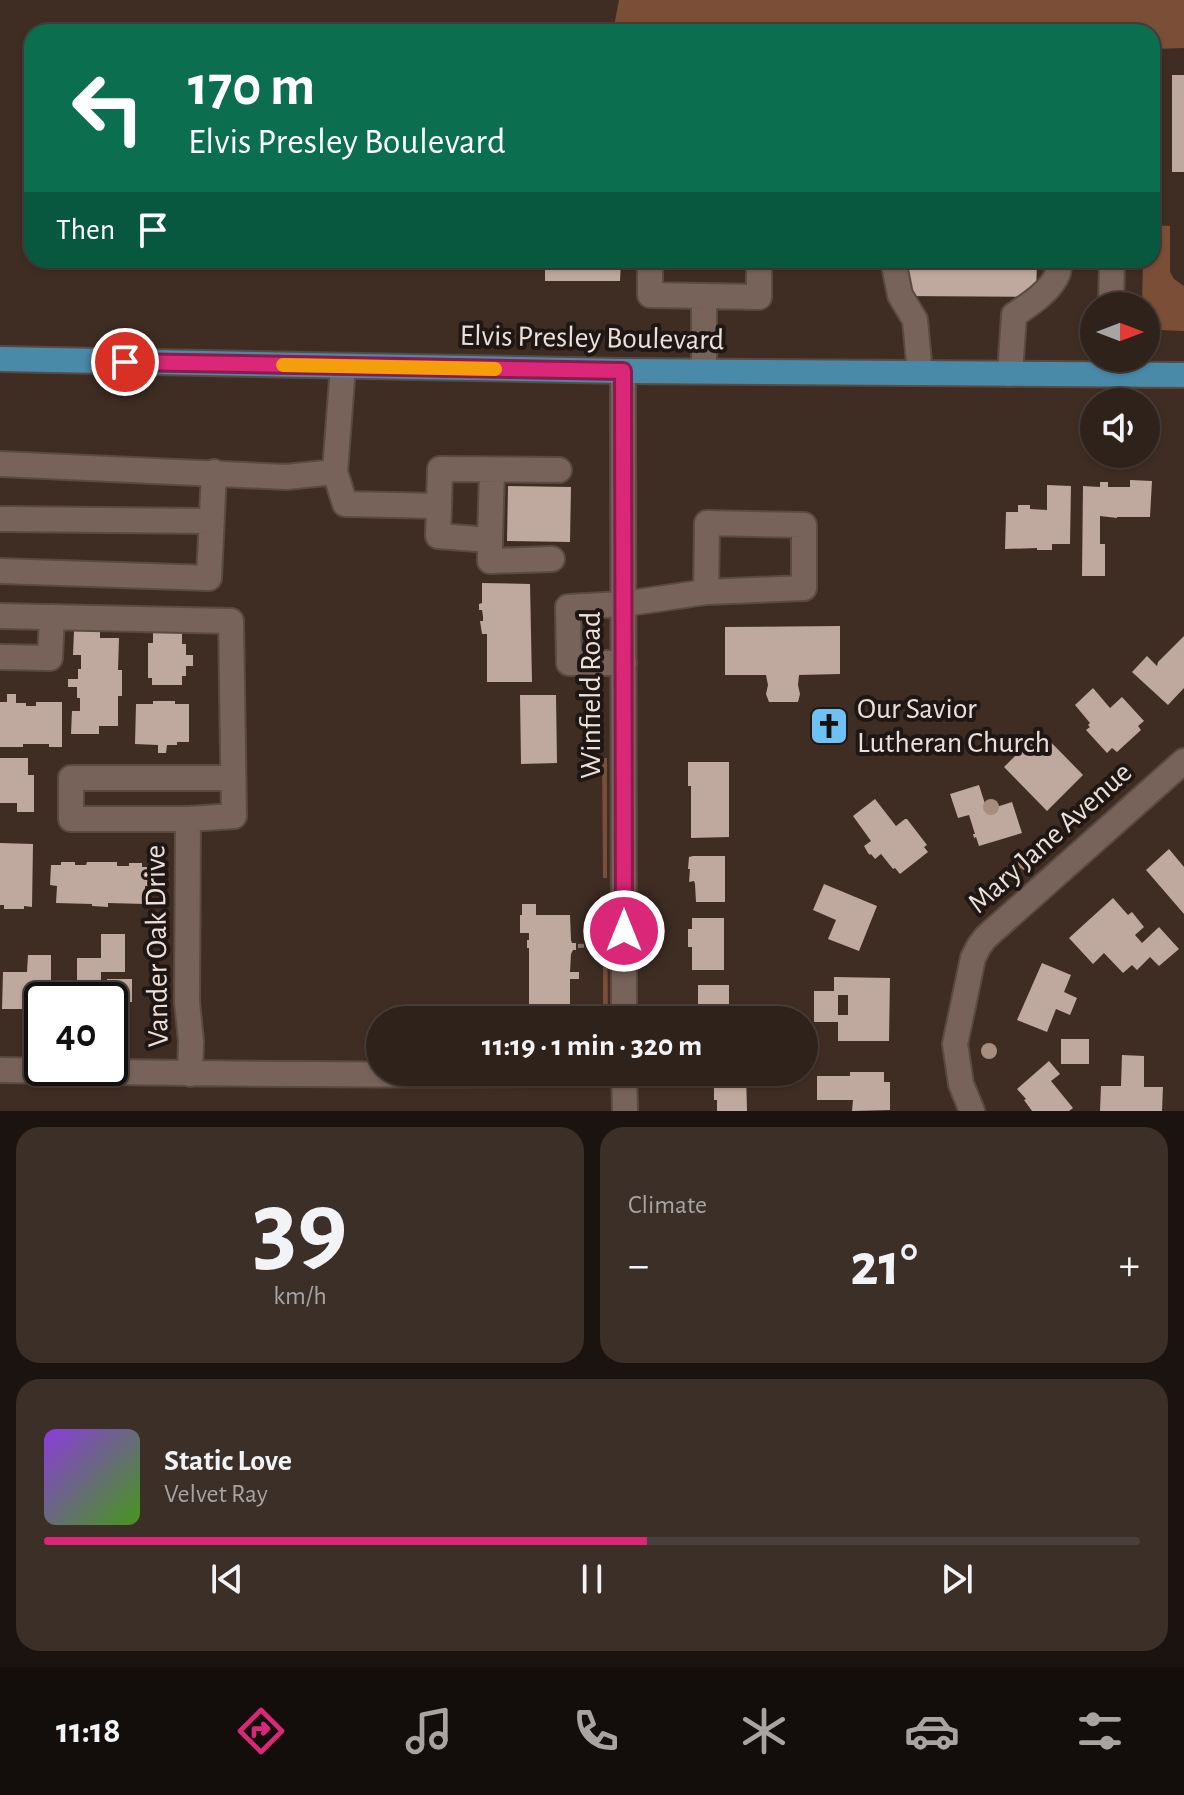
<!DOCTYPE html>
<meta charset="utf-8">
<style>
:root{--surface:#2f221b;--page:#3b2f28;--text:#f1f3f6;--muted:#a7a4a3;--line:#4a3f3a;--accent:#db2777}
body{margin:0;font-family:"Alegreya Sans",sans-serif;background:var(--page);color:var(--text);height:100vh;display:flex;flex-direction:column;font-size:30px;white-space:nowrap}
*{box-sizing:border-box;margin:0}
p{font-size:26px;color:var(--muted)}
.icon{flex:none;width:44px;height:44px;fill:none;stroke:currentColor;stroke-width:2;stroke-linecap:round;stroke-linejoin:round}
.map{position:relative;height:1111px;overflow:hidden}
.details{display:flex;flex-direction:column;gap:16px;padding:16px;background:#1a130f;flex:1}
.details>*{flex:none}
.guide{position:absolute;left:24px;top:24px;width:1136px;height:244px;border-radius:24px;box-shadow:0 2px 6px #0004,0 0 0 2px var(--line);background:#0b6e4f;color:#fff;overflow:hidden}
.needle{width:52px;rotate:90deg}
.controls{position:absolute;left:1080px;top:292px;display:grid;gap:16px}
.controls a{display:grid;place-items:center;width:80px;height:80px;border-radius:50%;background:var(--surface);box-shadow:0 2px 6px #0004,0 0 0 2px var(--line);font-size:40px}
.speed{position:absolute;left:24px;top:982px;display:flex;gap:16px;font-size:40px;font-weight:700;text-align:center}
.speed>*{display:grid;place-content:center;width:104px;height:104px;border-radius:50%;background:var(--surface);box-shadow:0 2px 6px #0004,0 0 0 2px var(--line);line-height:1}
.speed .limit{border:4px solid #111;border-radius:12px;background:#fff;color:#111}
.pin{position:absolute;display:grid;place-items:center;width:68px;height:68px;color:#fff;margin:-34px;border:4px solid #fff;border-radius:50%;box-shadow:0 2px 8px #0007}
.me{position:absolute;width:88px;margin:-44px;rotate:0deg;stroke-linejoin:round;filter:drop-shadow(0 0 6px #0008)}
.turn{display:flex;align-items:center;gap:28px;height:168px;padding:0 32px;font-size:36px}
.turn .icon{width:104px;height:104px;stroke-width:2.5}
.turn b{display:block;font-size:56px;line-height:68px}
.then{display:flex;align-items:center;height:76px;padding:0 32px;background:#0003;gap:16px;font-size:30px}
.big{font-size:60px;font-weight:700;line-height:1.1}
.details .widget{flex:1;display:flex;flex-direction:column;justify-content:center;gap:12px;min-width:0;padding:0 28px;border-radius:24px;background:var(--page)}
.details .dial{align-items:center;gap:0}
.dial b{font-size:104px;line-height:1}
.song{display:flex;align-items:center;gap:24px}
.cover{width:96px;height:96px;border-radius:12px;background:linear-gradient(135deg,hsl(270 70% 55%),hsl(100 70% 35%))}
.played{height:8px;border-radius:4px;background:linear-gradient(90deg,var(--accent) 55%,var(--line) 55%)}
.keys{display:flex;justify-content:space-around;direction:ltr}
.heat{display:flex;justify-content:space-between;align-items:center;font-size:44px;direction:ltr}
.details .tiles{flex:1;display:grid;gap:16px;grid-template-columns:1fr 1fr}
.widget:last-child{grid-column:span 2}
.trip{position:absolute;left:366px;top:1006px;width:452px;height:80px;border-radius:40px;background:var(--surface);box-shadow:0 2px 6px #0004,0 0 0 2px var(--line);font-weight:700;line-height:80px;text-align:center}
.tab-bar{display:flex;height:128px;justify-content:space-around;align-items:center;background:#130e0b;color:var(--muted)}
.tab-bar .icon{width:56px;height:56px}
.tab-bar .on{color:var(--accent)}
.tab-bar b{font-size:36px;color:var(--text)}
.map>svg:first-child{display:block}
.green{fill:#7b4e38}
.building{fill:#bfa89d;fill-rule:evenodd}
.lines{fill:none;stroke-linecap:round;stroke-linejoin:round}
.minor-casing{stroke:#594a42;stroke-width:28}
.major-casing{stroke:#594a42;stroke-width:28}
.path{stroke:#8b7b74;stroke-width:4;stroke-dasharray:6 6;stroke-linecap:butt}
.minor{stroke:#776359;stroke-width:24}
.major{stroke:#4a8aa9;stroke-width:24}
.tree{fill:#a78c80}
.route-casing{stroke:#8e194d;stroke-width:20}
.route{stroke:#db2777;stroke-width:14}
.slow{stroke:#f59e0b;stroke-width:14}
.labels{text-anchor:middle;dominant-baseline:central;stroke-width:8;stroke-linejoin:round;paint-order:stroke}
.street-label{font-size:30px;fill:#ece0da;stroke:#201714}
.poi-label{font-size:30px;fill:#ece0da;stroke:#201714;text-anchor:start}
</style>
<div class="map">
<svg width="1184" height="1111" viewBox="0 0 1184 1111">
<rect width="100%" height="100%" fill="#3f2d24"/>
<path class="green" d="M 619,0 L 1184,0 L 1184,48 L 1152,49 L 1152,32 L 613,32 Z
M 1152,225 L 1170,226 L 1170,272 L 1174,279 L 1184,286 L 1184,331 L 1157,330 L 1146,319 L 1146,306 L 1142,306 L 1143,260 L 1152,260 Z
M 602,758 L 607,758 L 607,878 L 603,878 Z
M 603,898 L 607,898 L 608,1020 L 603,1020 Z"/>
<path class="building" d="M 1172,75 L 1184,75 L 1184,172 L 1172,172 Z
M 545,260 L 621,260 L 620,281 L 545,281 Z
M 783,260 L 861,260 L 861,266 L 783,267 Z
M 905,260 L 1037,260 L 1036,297 L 904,296 Z
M 1130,480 L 1152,481 L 1150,517 L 1117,517 L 1117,518 L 1100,516 L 1100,544 L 1105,544 L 1105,576 L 1082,576 L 1083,486 L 1100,487 L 1100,482 L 1108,482 L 1108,487 L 1130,487 Z
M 1047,485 L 1071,486 L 1070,544 L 1052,544 L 1052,550 L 1037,550 L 1037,548 L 1005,549 L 1006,512 L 1018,512 L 1018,505 L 1030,505 L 1030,509 L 1047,510 Z
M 508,486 L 571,487 L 570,542 L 507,541 Z
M 482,583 L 530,584 L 532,682 L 487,682 L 487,634 L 482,634 L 480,621 L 483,621 L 483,616 L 482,610 L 479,610 L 479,604 L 482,603 Z
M 840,626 L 840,674 L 799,675 L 798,685 L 800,694 L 798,702 L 769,702 L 766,694 L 768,685 L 766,675 L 725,675 L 725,627 Z
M 74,631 L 100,631 L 100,638 L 119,638 L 118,670 L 122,670 L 122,696 L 118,696 L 118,726 L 99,726 L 99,734 L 71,734 L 72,711 L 80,711 L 80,698 L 77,698 L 77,687 L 68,687 L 68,679 L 78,679 L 78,669 L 81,669 L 81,655 L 73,655 Z
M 153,632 L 182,632 L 182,644 L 186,644 L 186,655 L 193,655 L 193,666 L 186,666 L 186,676 L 182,676 L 182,685 L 152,685 L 152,678 L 148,678 L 148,643 L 153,643 Z
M 1184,636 L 1184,688 L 1168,705 L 1132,672 L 1147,656 L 1157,666 L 1158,662 Z
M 1093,688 L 1110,708 L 1122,697 L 1144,721 L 1138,726 L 1141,730 L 1117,752 L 1112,748 L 1107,753 L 1086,730 L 1090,727 L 1088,725 L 1090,723 L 1075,705 Z
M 7,694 L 16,694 L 16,703 L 26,703 L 26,706 L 36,706 L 36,702 L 62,702 L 62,747 L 49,747 L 49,744 L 23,744 L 23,747 L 0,747 L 0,702 L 7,702 Z
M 520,695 L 556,695 L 557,763 L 521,764 Z
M 153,701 L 175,701 L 175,704 L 189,704 L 189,742 L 177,742 L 177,745 L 167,745 L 166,753 L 158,753 L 158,745 L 135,744 L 136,704 L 153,704 Z
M 1040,731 L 1083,775 L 1047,811 L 1004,767 Z
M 0,758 L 28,758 L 28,775 L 34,775 L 34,812 L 17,812 L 17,803 L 0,803 Z
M 688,762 L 729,762 L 729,837 L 691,838 L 691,786 L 688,786 Z
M 979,785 L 987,810 L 1012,802 L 1022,833 L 979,846 L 976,837 L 974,838 L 973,834 L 975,834 L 969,815 L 958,818 L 950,794 Z
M 875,799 L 896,826 L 905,819 L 907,819 L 927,845 L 924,847 L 928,852 L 900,874 L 895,868 L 893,869 L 881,854 L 875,859 L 871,854 L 870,855 L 868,853 L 864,846 L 871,841 L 853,816 Z
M 0,843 L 33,844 L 32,907 L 24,906 L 24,909 L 4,909 L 4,905 L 0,905 Z
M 1169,849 L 1184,867 L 1184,914 L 1146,870 Z
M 693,856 L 725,856 L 725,902 L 696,902 L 695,884 L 694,881 L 689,882 L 690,869 L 688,869 L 689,857 Z
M 61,862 L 75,862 L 75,865 L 86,865 L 87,862 L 117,862 L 117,866 L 129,866 L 129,863 L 142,863 L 142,867 L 153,867 L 153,886 L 145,886 L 145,904 L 108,903 L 108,907 L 92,906 L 92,904 L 56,903 L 57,886 L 50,885 L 51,865 L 61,865 Z
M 824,884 L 877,906 L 859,951 L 828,939 L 836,920 L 813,910 Z
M 1113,898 L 1128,915 L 1132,912 L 1144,927 L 1135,935 L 1142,943 L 1159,927 L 1179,949 L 1159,966 L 1150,957 L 1137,970 L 1132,965 L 1123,973 L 1104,953 L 1093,964 L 1069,938 Z
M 522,904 L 536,904 L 536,915 L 570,915 L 571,940 L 572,943 L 576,943 L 576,950 L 573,950 L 571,954 L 570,972 L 579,972 L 579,979 L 570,979 L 570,1020 L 529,1020 L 529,948 L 527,948 L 527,940 L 529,940 L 529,933 L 520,933 L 520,915 L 522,915 Z
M 692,918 L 724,918 L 724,970 L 692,970 L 692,947 L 688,947 L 688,929 L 692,929 Z
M 101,934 L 125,934 L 125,972 L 101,972 L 101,995 L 77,995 L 77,958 L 101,958 Z
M 28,955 L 51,955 L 51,986 L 27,986 L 27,1009 L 2,1009 L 3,972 L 27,972 Z
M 1042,963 L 1071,975 L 1064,992 L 1077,998 L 1070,1015 L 1056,1009 L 1047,1032 L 1017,1020 Z
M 834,977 L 890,978 L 889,1041 L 838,1041 L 838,1022 L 814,1022 L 814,991 L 834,991 ZM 838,995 L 848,995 L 848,1015 L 838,1015 Z
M 107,979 L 132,979 L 132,1002 L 110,1002 L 110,1000 L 107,1000 Z
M 698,985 L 729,985 L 729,1006 L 746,1006 L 746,1020 L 698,1020 Z
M 33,993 L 56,993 L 56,1000 L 42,1000 L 42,1018 L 33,1018 Z
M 1061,1039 L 1089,1039 L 1089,1064 L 1061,1064 Z
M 1122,1055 L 1144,1056 L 1144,1087 L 1163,1087 L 1162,1111 L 1100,1111 L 1101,1086 L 1121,1086 Z
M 1049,1061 L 1060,1074 L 1051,1081 L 1073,1108 L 1069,1111 L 1032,1111 L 1024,1100 L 1026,1099 L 1017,1089 Z
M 717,1072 L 746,1072 L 747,1111 L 717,1111 L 717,1100 L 714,1100 L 714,1080 L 717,1080 Z
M 850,1072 L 884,1072 L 884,1082 L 890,1082 L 890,1110 L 852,1111 L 853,1100 L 817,1100 L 817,1076 L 850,1076 Z"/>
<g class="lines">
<g class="minor-casing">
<path id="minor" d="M 650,260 L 650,295 L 759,297 L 759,260
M 893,260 L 900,295 L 915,320 L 920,373
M 1111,306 L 1112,260
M 623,371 L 624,1020
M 704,371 L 704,296
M 1010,374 L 1014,315 C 1029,305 1051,291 1058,273 C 1059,271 1059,262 1059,260
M 0,464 L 286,477 L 335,472 L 343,366
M 335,472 L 345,504 L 439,506 L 440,469 L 559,470
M 439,506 L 438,536 L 490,540 L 490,561 L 552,559
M 0,519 L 211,521
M 490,540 L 492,470
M 0,571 L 209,578 L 214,472
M 0,616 L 231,621 L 234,816 L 188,819 L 71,819 L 71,778 L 233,778
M 0,657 L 50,658 L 52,617
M 624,663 L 569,663 L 568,607 L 623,604 L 706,592 L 707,523 L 804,525 L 804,588 L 706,592
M 188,819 L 187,1002 L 191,1041 L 190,1074
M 0,1070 C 208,1074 416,1076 624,1073
M 624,1072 L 625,1111
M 972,1111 L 961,1084 L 955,1044 L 973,958 L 979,946 L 986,937 L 1184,761"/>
</g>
<g class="major-casing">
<path id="major" d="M 0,359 L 623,371 L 1184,375"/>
</g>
<path class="path" d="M 578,946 L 600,945"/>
<use href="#minor" class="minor"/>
<use href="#major" class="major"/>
</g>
<g class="tree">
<circle cx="991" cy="807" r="8"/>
<circle cx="1026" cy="862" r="8"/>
<circle cx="989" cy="1051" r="8"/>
</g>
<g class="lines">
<g class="route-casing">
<path id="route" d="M 125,362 L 623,371 L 624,931"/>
</g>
<use href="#route" class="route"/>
<path class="slow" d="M 283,365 L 495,369"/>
</g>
<defs>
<g id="church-square" transform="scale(2)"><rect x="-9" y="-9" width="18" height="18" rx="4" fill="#6dc2f3" stroke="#201714"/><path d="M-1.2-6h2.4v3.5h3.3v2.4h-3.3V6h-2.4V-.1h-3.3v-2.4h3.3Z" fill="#111"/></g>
</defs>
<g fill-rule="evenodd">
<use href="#church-square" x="829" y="726"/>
</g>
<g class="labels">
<g class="street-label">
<text transform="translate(592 338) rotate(1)">Elvis Presley Boulevard</text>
<text transform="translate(591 695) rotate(-90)">Winfield Road</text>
<text transform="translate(1050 838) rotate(-42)">Mary Jane Avenue</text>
<text transform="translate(157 946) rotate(-91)">Vander Oak Drive</text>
</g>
<g class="poi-label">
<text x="857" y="709">Our Savior<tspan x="857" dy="34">Lutheran Church</tspan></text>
</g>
</g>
</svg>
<div class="controls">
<a><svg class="needle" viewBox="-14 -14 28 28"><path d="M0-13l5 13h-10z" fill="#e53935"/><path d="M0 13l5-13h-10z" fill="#a7a4a3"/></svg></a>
<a><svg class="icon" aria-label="sound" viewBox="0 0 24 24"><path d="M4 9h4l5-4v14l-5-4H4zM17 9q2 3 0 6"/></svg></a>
</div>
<div class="speed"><div class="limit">40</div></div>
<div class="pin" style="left:125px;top:362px;background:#d93025"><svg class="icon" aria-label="arrive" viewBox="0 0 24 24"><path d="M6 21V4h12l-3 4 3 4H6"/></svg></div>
<svg class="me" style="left:624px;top:931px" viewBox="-20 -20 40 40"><circle r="17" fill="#db2777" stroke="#fff" stroke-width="3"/><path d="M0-11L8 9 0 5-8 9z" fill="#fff"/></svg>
<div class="trip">11:19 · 1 min · 320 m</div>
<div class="guide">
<div class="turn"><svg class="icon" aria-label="left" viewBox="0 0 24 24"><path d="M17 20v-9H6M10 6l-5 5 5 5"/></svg><div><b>170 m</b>Elvis Presley Boulevard</div></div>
<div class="then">Then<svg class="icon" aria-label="arrive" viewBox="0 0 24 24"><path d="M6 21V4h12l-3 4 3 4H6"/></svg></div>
</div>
</div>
<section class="details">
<div class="tiles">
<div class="widget dial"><b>39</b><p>km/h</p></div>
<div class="widget"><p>Climate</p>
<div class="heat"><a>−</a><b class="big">21°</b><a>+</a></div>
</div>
<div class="widget">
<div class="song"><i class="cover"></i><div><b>Static Love</b><p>Velvet Ray</p></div></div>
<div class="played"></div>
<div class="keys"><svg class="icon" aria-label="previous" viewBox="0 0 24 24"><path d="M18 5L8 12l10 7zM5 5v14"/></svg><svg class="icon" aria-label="pause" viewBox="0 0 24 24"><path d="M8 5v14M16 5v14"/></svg><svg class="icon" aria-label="next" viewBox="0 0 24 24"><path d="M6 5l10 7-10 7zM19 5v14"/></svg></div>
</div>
</div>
</section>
<nav class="tab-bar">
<b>11:18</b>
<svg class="icon on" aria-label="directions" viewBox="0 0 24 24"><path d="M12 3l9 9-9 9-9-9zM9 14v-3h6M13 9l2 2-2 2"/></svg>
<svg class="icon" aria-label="music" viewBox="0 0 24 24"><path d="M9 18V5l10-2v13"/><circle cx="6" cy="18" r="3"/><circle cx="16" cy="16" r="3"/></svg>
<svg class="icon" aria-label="phone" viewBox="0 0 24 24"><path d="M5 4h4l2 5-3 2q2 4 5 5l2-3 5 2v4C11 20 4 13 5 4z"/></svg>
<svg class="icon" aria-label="climate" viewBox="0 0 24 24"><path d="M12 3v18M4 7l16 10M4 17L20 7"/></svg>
<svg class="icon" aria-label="car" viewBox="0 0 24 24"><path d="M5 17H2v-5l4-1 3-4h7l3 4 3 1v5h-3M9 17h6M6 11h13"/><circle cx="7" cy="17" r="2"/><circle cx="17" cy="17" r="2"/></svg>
<svg class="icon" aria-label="filters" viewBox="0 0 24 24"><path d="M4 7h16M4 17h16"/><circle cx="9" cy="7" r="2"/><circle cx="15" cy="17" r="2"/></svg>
</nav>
